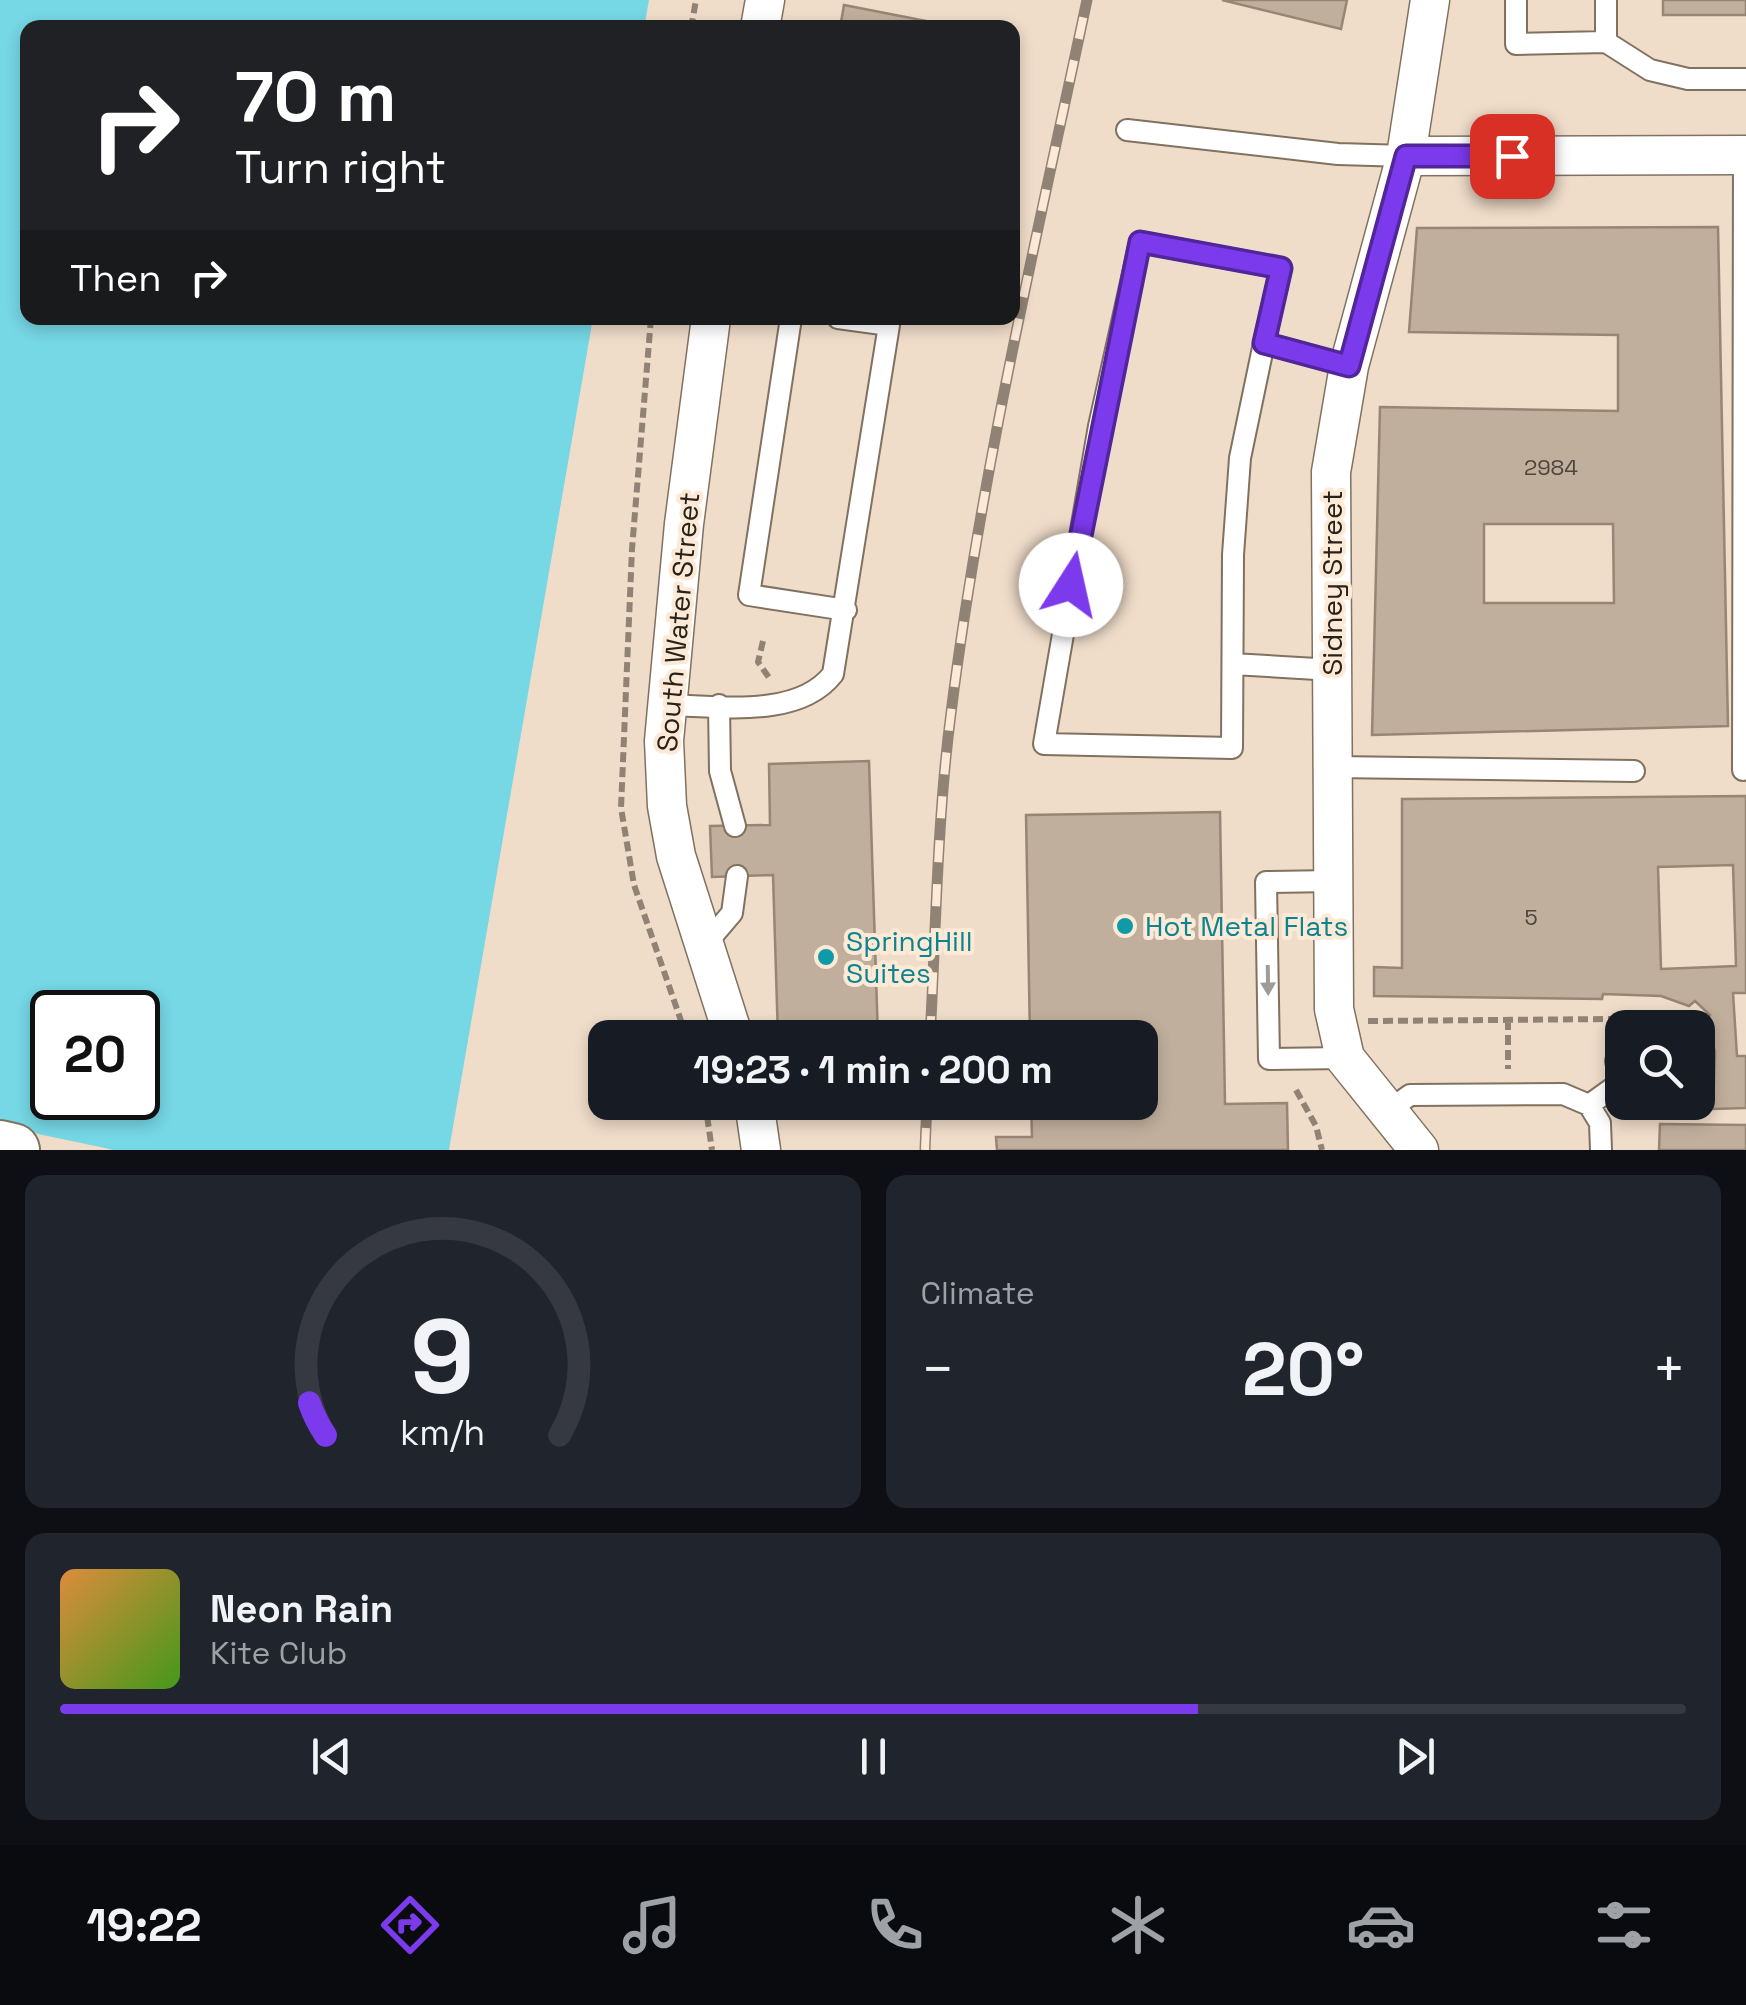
<!DOCTYPE html>
<meta charset="utf-8">
<style>
:root{--surface:#171b24;--page:#20242c;--text:#f1f3f6;--muted:#9ea1a6;--line:#363941;--accent:#7c3aed}
body{margin:0;font-family:"Space Grotesk",sans-serif;background:var(--page);color:var(--text);height:100vh;display:flex;flex-direction:column;font-size:38px;white-space:nowrap}
*{box-sizing:border-box;margin:0}
p{font-size:32px;color:var(--muted)}
.icon{flex:none;width:55px;height:55px;fill:none;stroke:currentColor;stroke-width:2;stroke-linecap:round;stroke-linejoin:round}
.map{position:relative;height:1150px;overflow:hidden}
.sheet{display:flex;flex-direction:column;gap:25px;padding:25px;background:#0d0f14;flex:1}
.sheet>*{flex:none}
.guide{position:absolute;left:20px;top:20px;width:1000px;height:305px;border-radius:20px;box-shadow:0 5px 15px #0003;background:#202124;color:#fff;overflow:hidden}
.controls{position:absolute;left:1605px;top:1010px;display:grid;gap:20px}
.controls a{display:grid;place-items:center;width:110px;height:110px;border-radius:20px;background:var(--surface);box-shadow:0 5px 15px #0003;font-size:50px}
.speed{position:absolute;left:30px;top:990px;display:flex;gap:20px;font-size:50px;font-weight:700;text-align:center}
.speed>*{display:grid;place-content:center;width:130px;height:130px;border-radius:50%;background:var(--surface);box-shadow:0 5px 15px #0003;line-height:1}
.speed .limit{border:5px solid #111;border-radius:15px;background:#fff;color:#111}
.pin{position:absolute;display:grid;place-items:center;width:85px;height:85px;color:#fff;margin:-42px;border-radius:20px;box-shadow:0 5px 15px #0006}
.me{position:absolute;width:110px;margin:-55px;rotate:10deg;stroke-linejoin:round;filter:drop-shadow(0 0 8px #0008)}
.turn{display:flex;align-items:center;gap:35px;height:210px;padding:0 50px;font-size:45px}
.turn .icon{width:130px;height:130px;stroke-width:2.5}
.turn b{display:block;font-size:70px;line-height:85px}
.then{display:flex;align-items:center;height:95px;padding:0 50px;background:#0003;gap:20px;font-size:38px}
.big{font-size:75px;font-weight:800;line-height:1.1}
.sheet .card{flex:1;display:flex;flex-direction:column;justify-content:center;gap:15px;min-width:0;padding:0 35px;border-radius:20px;background:var(--page)}
.sheet .dial{align-items:center;gap:0}
.dial svg{height:260px;overflow:visible;fill:none;stroke:var(--line);stroke-width:7;stroke-linecap:round;text-anchor:middle}
.dial text{fill:var(--text);stroke:none}
.song{display:flex;align-items:center;gap:30px}
.cover{width:120px;height:120px;border-radius:15px;background:linear-gradient(135deg,hsl(30 70% 55%),hsl(100 70% 35%))}
.played{height:10px;border-radius:5px;background:linear-gradient(90deg,var(--accent) 70%,var(--line) 70%)}
.keys{display:flex;justify-content:space-around;direction:ltr}
.heat{display:flex;justify-content:space-between;align-items:center;font-size:55px;direction:ltr}
.sheet .tiles{flex:1;display:grid;gap:25px;grid-template-columns:1fr 1fr}
.card:last-child{grid-column:span 2}
.trip{position:absolute;left:588px;top:1020px;width:570px;height:100px;border-radius:20px;background:var(--surface);box-shadow:0 5px 15px #0003;font-weight:800;line-height:100px;text-align:center}
.tabs{display:flex;height:160px;justify-content:space-around;align-items:center;background:#090b0e;color:var(--muted)}
.tabs .icon{width:70px;height:70px}
.tabs .selected{color:var(--accent)}
.tabs b{font-size:45px;color:var(--text)}
.map>svg:first-child{display:block}
.water{fill:#76d7e5;fill-rule:evenodd}
.pier{fill:#efdcc9}
.building{fill:#c1af9d;stroke:#978675;stroke-width:2.5;fill-rule:evenodd}
.lines{fill:none;stroke-linecap:round;stroke-linejoin:round}
.lane-casing{stroke:#817160;stroke-width:24}
.street-casing{stroke:#817160;stroke-width:41}
.secondary-casing{stroke:#817160;stroke-width:56}
.path{stroke:#908376;stroke-width:6;stroke-dasharray:10 5;stroke-linecap:butt}
.lane{stroke:#fff;stroke-width:20}
.street{stroke:#fff;stroke-width:38}
.secondary{stroke:#fff;stroke-width:52}
.rail-casing{stroke:#908376;stroke-width:11}
.rail{stroke:#fce9d6;stroke-width:8;stroke-dasharray:22;stroke-linecap:butt}
.oneway{fill:#9e9c98}
.route-casing{stroke:#51269a;stroke-width:25}
.route{stroke:#7c3aed;stroke-width:18}
.culture-dot{fill:#0f9aa8;stroke:#fce9d6;stroke-width:4}
.labels{text-anchor:middle;dominant-baseline:central;stroke-width:8;stroke-linejoin:round;paint-order:stroke}
.number-label{font-size:22px;fill:#4e453c}
.street-label{font-size:28px;fill:#28221b;stroke:#fce9d6}
.culture-label{font-size:28px;fill:#0d838f;stroke:#fce9d6;text-anchor:start}
</style>
<div class="map">
<svg width="1746" height="1150" viewBox="0 0 1746 1150">
<rect width="100%" height="100%" fill="#efdcc9"/>
<path class="water" d="M 0,0 L 649,0 L 644,28 L 28,28 L 28,318 L 593,318 L 449,1150 L 0,1150 ZM 52,1012 L 138,1012 L 138,1098 L 52,1098 Z"/>
<path class="pier" d="M 0,1126 L 105,1148 L 113,1150 L 0,1150 Z"/>
<path class="building" d="M 1222,0 L 1347,0 L 1341,29 Z
M 1663,0 L 1746,0 L 1746,15 L 1663,15 Z
M 844,5 L 957,27 L 957,28 L 840,28 Z
M 1718,227 L 1728,726 L 1372,735 L 1380,407 L 1618,411 L 1618,335 L 1409,332 L 1417,228 ZM 1484,524 L 1613,524 L 1614,603 L 1484,603 Z
M 869,761 L 878,1038 L 778,1038 L 773,875 L 712,877 L 710,826 L 770,825 L 769,764 Z
M 1746,796 L 1746,993 L 1733,993 L 1737,1056 L 1746,1056 L 1746,1108 L 1713,1109 L 1715,1051 L 1703,1022 L 1710,1015 L 1695,1001 L 1689,1006 L 1661,996 L 1603,994 L 1602,999 L 1374,996 L 1374,967 L 1402,968 L 1402,799 ZM 1733,865 L 1736,966 L 1661,969 L 1658,867 Z
M 1220,812 L 1225,1104 L 1287,1103 L 1288,1150 L 997,1150 L 996,1137 L 1032,1137 L 1031,1102 L 1140,1102 L 1140,1038 L 1030,1038 L 1026,815 Z
M 1660,1124 L 1746,1125 L 1746,1150 L 1659,1150 Z"/>
<g class="lines">
<g class="lane-casing">
<path id="lane" d="M 1516,0 L 1516,44 L 1606,42 L 1650,70 L 1688,79 L 1746,79
M 1606,42 L 1606,0
M 1127,130 L 1338,154 L 1406,156
M 791,318 L 749,595 L 846,610
M 1264,343 L 1240,458 L 1233,555 L 1232,748 L 1044,744 L 1099,426 L 1140,242 L 1281,268 L 1264,343 L 1349,366
M 1233,664 L 1333,670
M 667,705 C 719,706 798,719 833,674 L 889,325 L 838,318
M 719,705 L 720,771 L 735,826
M 1333,767 L 1634,771
M 1743,770 L 1744,155
M 1334,881 L 1266,882 L 1269,1059 L 1345,1058
M 703,947 L 732,913 L 737,876
M 1622,1048 L 1616,1061 L 1622,1084
M 1589,1105 L 1621,1082
M 1388,1111 L 1410,1095 L 1563,1094 L 1589,1105 L 1600,1123 L 1601,1150"/>
</g>
<g class="street-casing">
<path id="street" d="M 760,28 L 765,0
M 1406,156 L 1746,155
M 711,318 L 684,524 L 664,741 L 667,806 L 676,856 L 734,1038
M 754,1102 L 761,1150
M 1419,1150 L 1345,1058 L 1334,1009 L 1331,472 L 1349,366 L 1406,156 L 1430,0"/>
</g>
<g class="secondary-casing">
<path id="secondary" d="M 0,1147 L 13,1150"/>
</g>
<path class="path" d="M 691,28 L 696,0
M 651,318 L 632,549 L 621,808 L 634,885 L 687,1038
M 763,641 L 758,662 L 770,679
M 1508,1020 L 1508,1069
M 1368,1021 L 1615,1019
M 1296,1090 L 1316,1126 L 1322,1150
M 705,1102 L 712,1150"/>
<use href="#lane" class="lane"/>
<use href="#street" class="street"/>
<use href="#secondary" class="secondary"/>
<g class="rail-casing">
<path id="rail" d="M 930,1038 C 936,930 937,820 951,713 C 981,473 1037,236 1087,0
M 925,1150 L 927,1102"/>
</g>
<use href="#rail" class="rail"/>
</g>
<defs><path id="oneway-solid" d="M-6-.8H1V-3.2L6.5 0L1 3.2V.8H-6Z" transform="scale(2.5)"/></defs>
<use class="oneway" href="#oneway-solid" transform="translate(1268 980) rotate(89)"/>
<g class="lines">
<g class="route-casing">
<path id="route" d="M 1071,585 L 1140,242 L 1281,268 L 1264,343 L 1349,366 L 1406,156 L 1512,156"/>
</g>
<use href="#route" class="route"/>
</g>
<g class="culture-dot">
<circle cx="1125" cy="926" r="10"/>
<circle cx="826" cy="957" r="10"/>
</g>
<g class="labels">
<g class="number-label">
<text x="1551" y="467">2984</text>
<text x="1531" y="917">5</text>
</g>
<g class="street-label">
<text transform="translate(1332 583) rotate(-90)">Sidney Street</text>
<text transform="translate(678 622) rotate(-85)">South Water Street</text>
</g>
<g class="culture-label">
<text x="1145" y="926">Hot Metal Flats</text>
<text x="846" y="941">SpringHill<tspan x="846" dy="32">Suites</tspan></text>
</g>
</g>
</svg>
<div class="controls">
<a><svg class="icon" aria-label="search" viewBox="0 0 24 24"><circle cx="10" cy="10" r="6"/><path d="M15 15l6 6"/></svg></a>
</div>
<div class="speed"><div class="limit">20</div></div>
<div class="pin" style="left:1512px;top:156px;background:#d93025"><svg class="icon" aria-label="arrive" viewBox="0 0 24 24"><path d="M6 21V4h12l-3 4 3 4H6"/></svg></div>
<svg class="me" style="left:1071px;top:585px" viewBox="-20 -20 40 40"><circle r="19" fill="#fff"/><path d="M0-13L10 11 0 6-10 11z" fill="#7c3aed"/></svg>
<div class="trip">19:23 · 1 min · 200 m</div>
<div class="guide">
<div class="turn"><svg class="icon" aria-label="right" viewBox="0 0 24 24"><path d="M7 20v-9h11M14 6l5 5-5 5"/></svg><div><b>70 m</b>Turn right</div></div>
<div class="then">Then<svg class="icon" aria-label="right" viewBox="0 0 24 24"><path d="M7 20v-9h11M14 6l5 5-5 5"/></svg></div>
</div>
</div>
<section class="sheet">
<div class="tiles">
<div class="card dial"><svg viewBox="0 0 100 80">
<path d="M14 69A42 42 0 1 1 86 69"/>
<path d="M14 69A42 42 0 0 1 9 59" stroke="#7c3aed"/>
<text x="50" y="56" font-size="32" font-weight="700">9</text>
<text x="50" y="72" font-size="11">km/h</text>
</svg></div>
<div class="card"><p>Climate</p>
<div class="heat"><a>−</a><b class="big">20°</b><a>+</a></div>
</div>
<div class="card">
<div class="song"><i class="cover"></i><div><b>Neon Rain</b><p>Kite Club</p></div></div>
<div class="played"></div>
<div class="keys"><svg class="icon" aria-label="previous" viewBox="0 0 24 24"><path d="M18 5L8 12l10 7zM5 5v14"/></svg><svg class="icon" aria-label="pause" viewBox="0 0 24 24"><path d="M8 5v14M16 5v14"/></svg><svg class="icon" aria-label="next" viewBox="0 0 24 24"><path d="M6 5l10 7-10 7zM19 5v14"/></svg></div>
</div>
</div>
</section>
<nav class="tabs">
<b>19:22</b>
<svg class="icon selected" aria-label="directions" viewBox="0 0 24 24"><path d="M12 3l9 9-9 9-9-9zM9 14v-3h6M13 9l2 2-2 2"/></svg>
<svg class="icon" aria-label="music" viewBox="0 0 24 24"><path d="M9 18V5l10-2v13"/><circle cx="6" cy="18" r="3"/><circle cx="16" cy="16" r="3"/></svg>
<svg class="icon" aria-label="phone" viewBox="0 0 24 24"><path d="M5 4h4l2 5-3 2q2 4 5 5l2-3 5 2v4C11 20 4 13 5 4z"/></svg>
<svg class="icon" aria-label="climate" viewBox="0 0 24 24"><path d="M12 3v18M4 7l16 10M4 17L20 7"/></svg>
<svg class="icon" aria-label="car" viewBox="0 0 24 24"><path d="M5 17H2v-5l4-1 3-4h7l3 4 3 1v5h-3M9 17h6M6 11h13"/><circle cx="7" cy="17" r="2"/><circle cx="17" cy="17" r="2"/></svg>
<svg class="icon" aria-label="filters" viewBox="0 0 24 24"><path d="M4 7h16M4 17h16"/><circle cx="9" cy="7" r="2"/><circle cx="15" cy="17" r="2"/></svg>
</nav>
